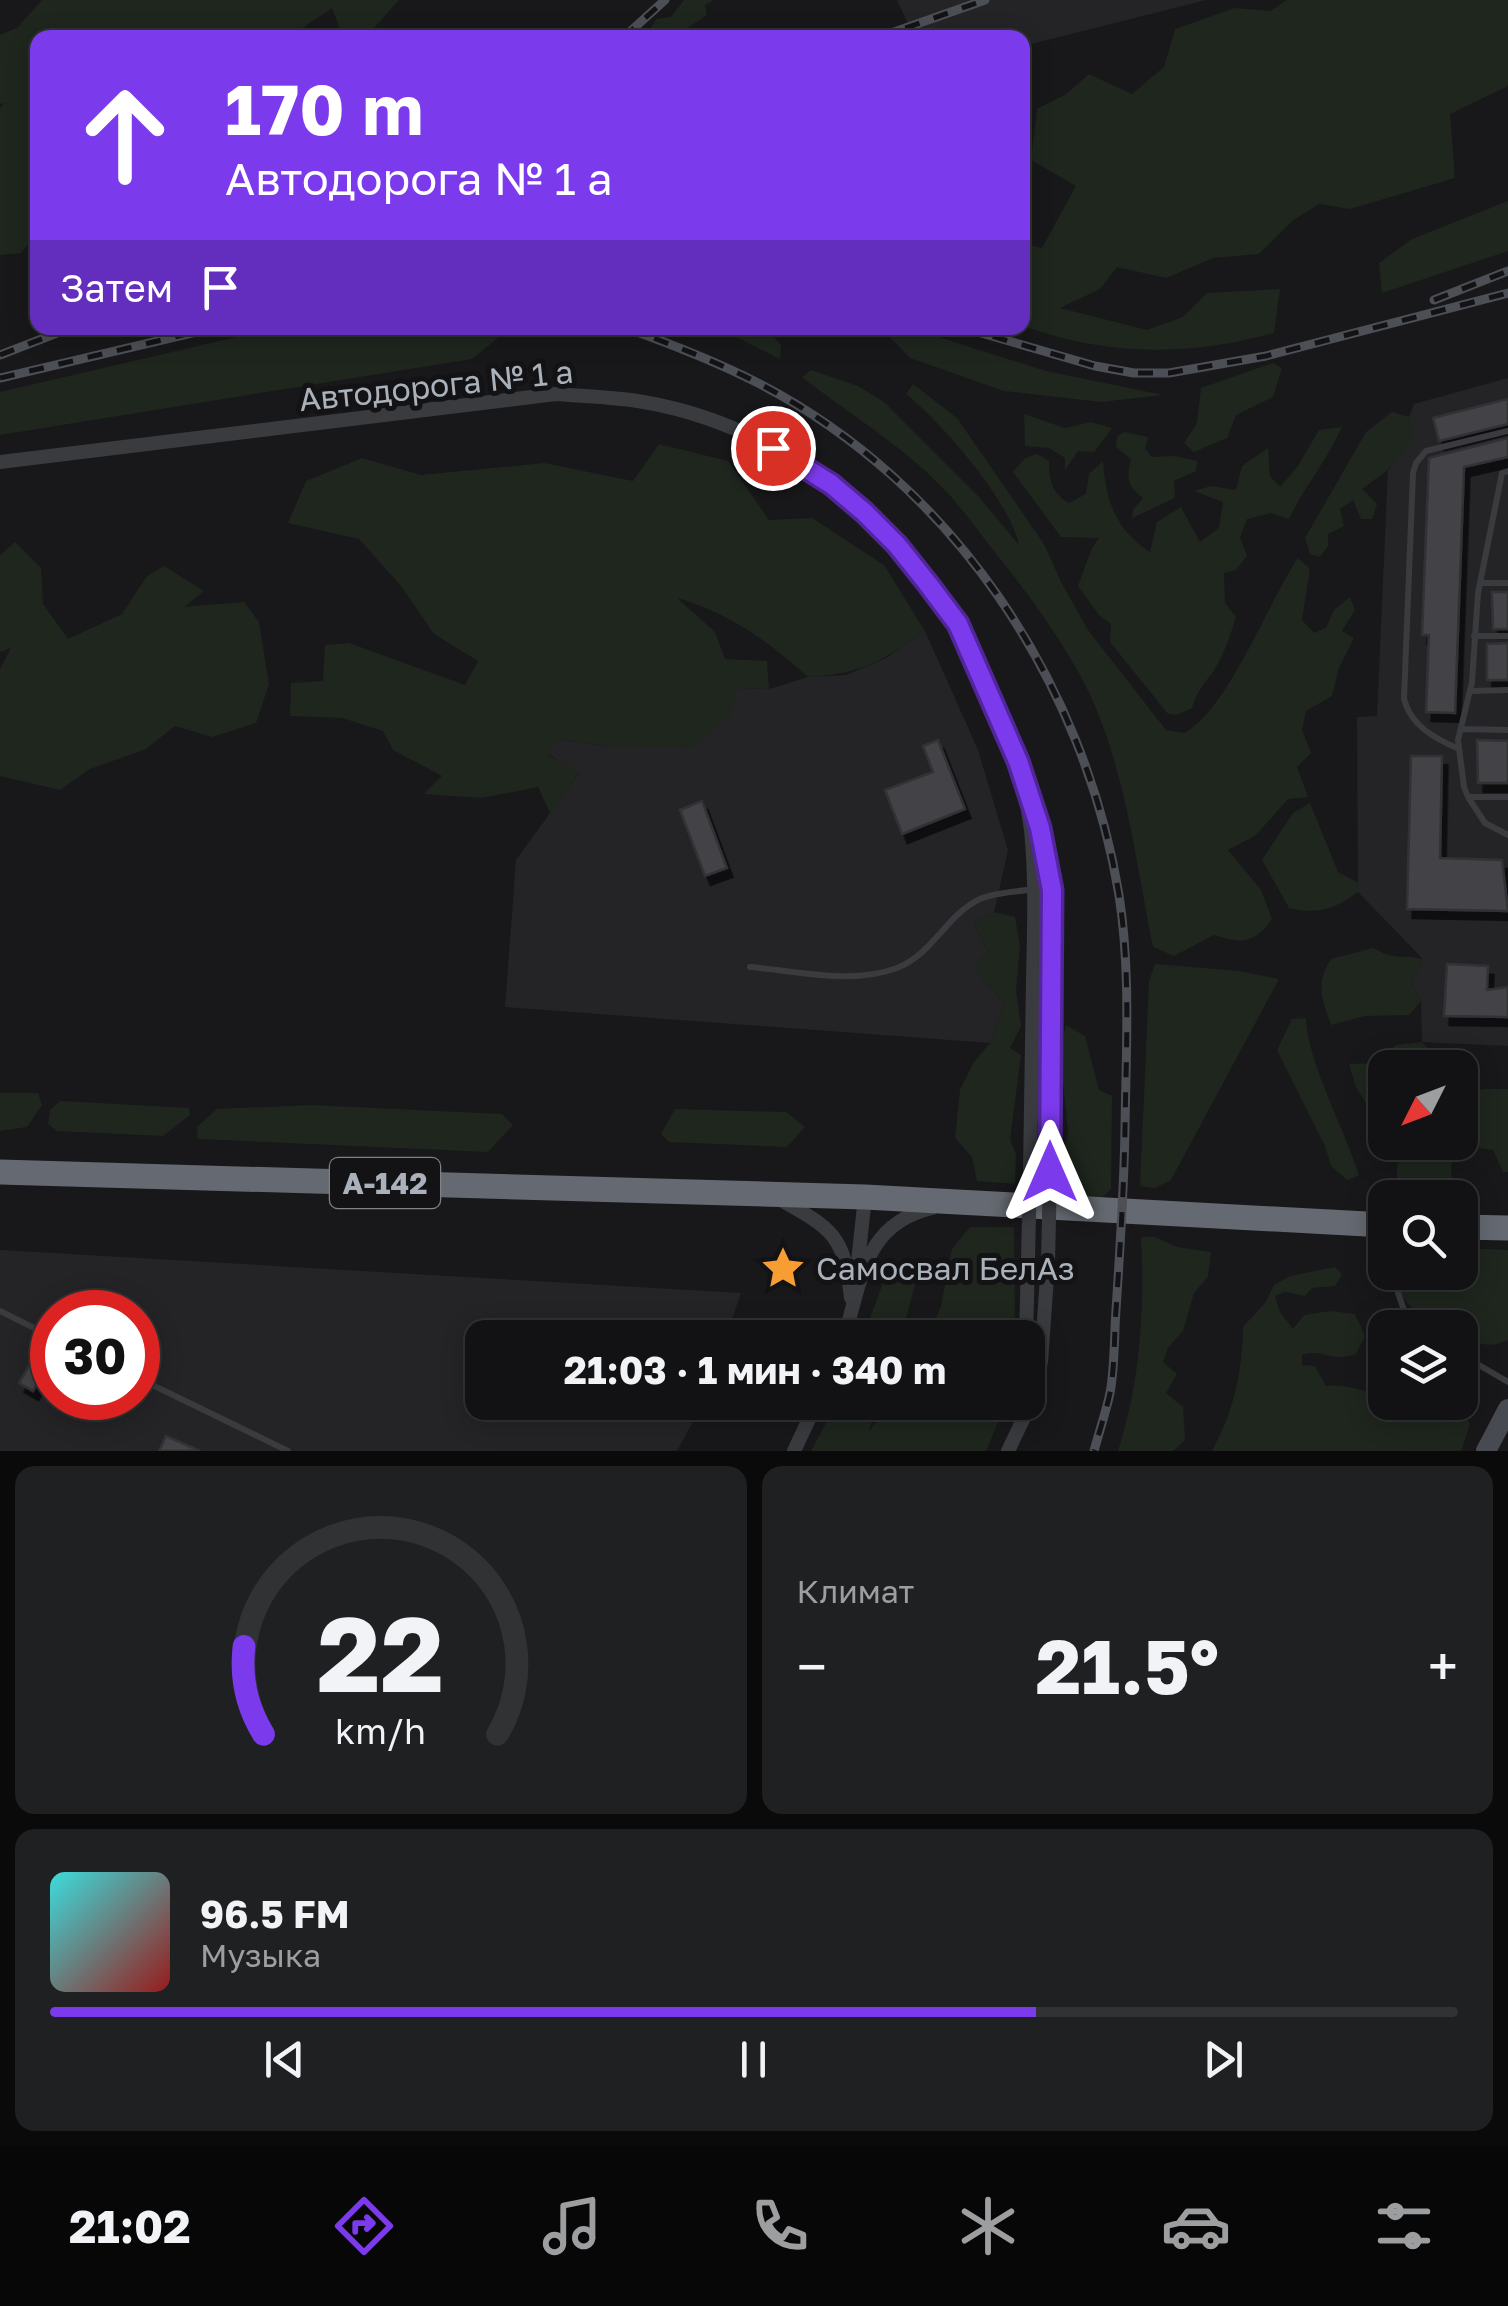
<!DOCTYPE html>
<html lang="ru">
<meta charset="utf-8">
<style>
:root{--surface:#121214;--page:#1f2022;--text:#f1f3f6;--muted:#9c9ea0;--line:#313234;--accent:#7c3aed}
body{margin:0;font-family:"Golos Text",sans-serif;background:var(--page);color:var(--text);height:100vh;display:flex;flex-direction:column;font-size:38px;white-space:nowrap}
*{box-sizing:border-box;margin:0}
p{font-size:32px;color:var(--muted)}
.icon{flex:none;width:55px;height:55px;fill:none;stroke:currentColor;stroke-width:2;stroke-linecap:round;stroke-linejoin:round}
.map{position:relative;height:1451px;overflow:hidden}
.panel{display:flex;flex-direction:column;gap:15px;padding:15px;background:#0a0a0b;flex:1}
.panel>*{flex:none}
.guide{position:absolute;left:30px;top:30px;width:1000px;height:305px;border-radius:20px;box-shadow:0 5px 25px #0003,0 0 0 2px var(--line);background:#7c3aed;color:#fff;overflow:hidden}
.needle{width:65px;rotate:228deg}
.buttons{position:absolute;left:1368px;top:1050px;display:grid;gap:20px}
.buttons a{display:grid;place-items:center;width:110px;height:110px;border-radius:20px;background:var(--surface);box-shadow:0 5px 25px #0003,0 0 0 2px var(--line);font-size:50px}
.speed{position:absolute;left:30px;top:1290px;display:flex;gap:20px;font-size:50px;font-weight:700;text-align:center}
.speed>*{display:grid;place-content:center;width:130px;height:130px;border-radius:50%;background:var(--surface);box-shadow:0 5px 25px #0003,0 0 0 2px var(--line);line-height:1}
.speed .limit{border:15px solid #d22;background:#fff;color:#111}
.pin{position:absolute;display:grid;place-items:center;width:85px;height:85px;color:#fff;margin:-42px;border:5px solid #fff;border-radius:50%;box-shadow:0 2px 10px #0007}
.me{position:absolute;width:110px;margin:-55px;rotate:0deg;stroke-linejoin:round;filter:drop-shadow(0 0 8px #0008)}
.turn{display:flex;align-items:center;gap:35px;height:210px;padding:0 30px;font-size:45px}
.turn .icon{width:130px;height:130px;stroke-width:2.5}
.turn b{display:block;font-size:70px;line-height:85px}
.then{display:flex;align-items:center;height:95px;padding:0 30px;background:#0003;gap:20px;font-size:38px}
.big{font-size:75px;font-weight:700;line-height:1.1}
.panel .tile{flex:1;display:flex;flex-direction:column;justify-content:center;gap:15px;min-width:0;padding:0 35px;border-radius:20px;background:var(--page)}
.panel .dial{align-items:center;gap:0}
.dial svg{height:260px;overflow:visible;fill:none;stroke:var(--line);stroke-width:7;stroke-linecap:round;text-anchor:middle}
.dial text{fill:var(--text);stroke:none}
.song{display:flex;align-items:center;gap:30px}
.cover{width:120px;height:120px;border-radius:15px;background:linear-gradient(135deg,hsl(180 70% 55%),hsl(0 70% 35%))}
.played{height:10px;border-radius:5px;background:linear-gradient(90deg,var(--accent) 70%,var(--line) 70%)}
.keys{display:flex;justify-content:space-around;direction:ltr}
.heat{display:flex;justify-content:space-between;align-items:center;font-size:55px;direction:ltr}
.panel .tiles{flex:1;display:grid;gap:15px;grid-template-columns:1fr 1fr}
.tile:last-child{grid-column:span 2}
.trip{position:absolute;left:465px;top:1320px;width:580px;height:100px;border-radius:20px;background:var(--surface);box-shadow:0 5px 25px #0003,0 0 0 2px var(--line);font-weight:700;line-height:100px;text-align:center}
.dock{display:flex;height:160px;justify-content:space-around;align-items:center;background:#070708;color:var(--muted)}
.dock .icon{width:70px;height:70px}
.dock .current{color:var(--accent)}
.dock b{font-size:45px;color:var(--text)}
.map>svg:first-child{display:block}
.built{fill:#242427;fill-rule:evenodd}
.green{fill:#1e261e}
.building{fill:#424347;stroke:#323236;stroke-width:2.5;filter:url(#shadow)}
.lines{fill:none;stroke-linecap:round;stroke-linejoin:round}
.lane{stroke:#393b3f;stroke-width:6}
.street{stroke:#393b3f;stroke-width:14}
.secondary{stroke:#474a50;stroke-width:20}
.highway{stroke:#656971;stroke-width:25}
.rail-casing{stroke:#4c4f55;stroke-width:9}
.rail{stroke:#131315;stroke-width:5;stroke-dasharray:15;stroke-linecap:butt}
.street-bridge{stroke:#393b3f;stroke-width:14}
.route-casing{stroke:#51269a;stroke-width:25}
.route{stroke:#7c3aed;stroke-width:18}
.labels{text-anchor:middle;dominant-baseline:central;stroke-width:10;stroke-linejoin:round;paint-order:stroke}
.shield{fill:#131315;stroke:#7d8288;stroke-width:2.5}
.shield-label{font-size:30px;font-weight:bold;fill:#aab1ba}
.street-label{font-size:32px;fill:#aab1ba;stroke:#131315}
.poi-label{font-size:32px;fill:#aab1ba;stroke:#131315;text-anchor:start}
</style>
<div class="map">
<svg width="1508" height="1451" viewBox="0 0 1508 1451">
<defs>
<filter id="shadow"><feDropShadow dx="5.5" dy="9" stdDeviation="0" flood-color="#0009"/></filter>
</defs>
<rect width="100%" height="100%" fill="#18181a"/>
<path class="built" d="M 897,0 L 1206,0 L 1023,46 L 1022,38 L 914,37 Z
M 1508,378 L 1508,1046 L 1422,1042 L 1421,1001 L 1411,983 L 1423,959 L 1358,892 L 1357,717 L 1377,716 L 1388,470 L 1412,439 L 1409,417 L 1414,404 Z
M 925,631 L 978,750 L 1008,850 L 994,912 L 973,923 L 988,951 L 974,968 L 1004,1004 L 990,1043 L 505,1007 L 516,860 L 579,773 L 548,754 L 557,739 L 605,746 L 737,688 L 769,689 L 808,677 L 846,675 L 886,658 Z
M 0,1250 L 741,1293 L 726,1337 L 482,1338 L 482,1402 L 703,1403 L 677,1451 L 0,1451 ZM 52,1312 L 138,1312 L 138,1398 L 52,1398 Z"/>
<path class="green" d="M 42,0 L 399,0 L 366,37 L 343,37 L 332,8 L 289,37 L 38,38 L 37,233 L 21,253 L 0,255 L 0,108 L 5,103 L 0,104 L 0,35 L 17,28 Z
M 684,0 L 714,0 L 705,5 L 707,15 L 674,37 L 646,37 L 656,19 L 671,17 Z
M 1287,0 L 1508,0 L 1508,86 L 1450,114 L 1455,178 L 1350,209 L 1319,204 L 1292,221 L 1259,254 L 1213,258 L 1166,278 L 1117,267 L 1100,289 L 1060,308 L 1147,330 L 1183,317 L 1207,293 L 1280,289 L 1274,333 C 1185,357 1109,356 1023,326 L 1023,244 L 1042,248 L 1076,186 L 1031,160 L 1037,109 L 1065,95 L 1089,74 L 1132,94 L 1164,67 L 1175,29 L 1235,8 L 1270,11 Z
M 1508,201 L 1508,251 L 1382,293 L 1379,263 L 1412,239 Z
M 275,328 L 503,328 L 504,333 L 472,359 L 0,435 L 0,392 Z
M 718,328 L 766,328 L 781,345 L 780,359 Z
M 881,328 L 910,328 L 1046,371 L 1163,395 L 1101,402 L 1004,391 L 910,358 Z
M 1273,363 L 1282,368 L 1273,397 L 1236,415 L 1227,438 L 1194,452 L 1184,443 L 1197,423 L 1201,388 Z
M 811,370 L 858,386 L 884,402 L 979,497 L 1019,545 C 1010,501 942,423 906,394 L 913,384 L 957,418 L 1044,544 L 1061,582 L 1088,630 L 1166,730 L 1185,733 C 1230,706 1267,604 1298,558 L 1310,569 L 1302,620 L 1314,633 L 1326,628 L 1334,610 L 1350,597 L 1355,610 L 1342,631 L 1354,638 L 1339,668 L 1332,696 L 1306,711 L 1302,730 L 1311,753 L 1297,767 L 1308,797 L 1288,799 L 1255,836 L 1228,850 L 1261,890 L 1272,919 C 1255,944 1241,944 1214,935 L 1174,956 L 1153,947 C 1135,859 1124,755 1080,675 C 1055,630 1025,589 993,550 C 976,528 959,504 940,485 C 898,443 848,413 802,377 Z
M 1392,412 L 1409,417 L 1413,439 L 1388,470 L 1362,489 L 1377,504 L 1372,519 L 1361,519 L 1353,500 L 1340,509 L 1344,526 L 1328,534 L 1328,546 L 1320,557 L 1310,554 L 1305,538 L 1366,432 Z
M 1024,414 L 1065,428 L 1091,422 L 1112,428 L 1094,452 L 1078,451 L 1065,470 L 1065,458 L 1049,448 L 1025,446 Z
M 1342,427 C 1327,460 1305,486 1289,519 L 1271,513 L 1247,519 L 1240,538 L 1247,556 L 1236,570 L 1224,573 L 1225,603 L 1236,617 C 1230,636 1224,655 1213,672 C 1203,685 1197,691 1192,708 L 1177,715 L 1168,714 L 1110,642 L 1111,624 L 1099,615 L 1078,586 L 1092,548 L 1099,538 L 1061,537 L 1013,472 L 1025,458 L 1037,454 L 1049,461 C 1049,479 1052,494 1069,503 L 1086,494 L 1089,474 L 1103,461 C 1106,501 1115,529 1150,552 L 1157,522 L 1181,507 L 1200,542 L 1219,528 L 1223,502 L 1194,491 L 1211,486 L 1236,490 L 1242,466 L 1268,448 L 1270,476 L 1280,487 L 1298,466 L 1319,430 Z
M 1125,432 L 1148,437 L 1145,449 L 1152,457 L 1175,456 L 1197,461 L 1196,471 L 1174,481 L 1175,498 L 1132,518 L 1133,510 L 1143,498 C 1127,486 1126,479 1131,459 L 1116,447 L 1117,436 Z
M 659,444 L 728,461 L 769,520 L 812,518 L 884,565 L 925,631 C 882,661 862,674 808,677 C 768,641 729,613 677,598 L 715,632 L 725,659 L 767,661 L 769,689 L 737,688 L 731,715 L 692,747 L 605,746 L 557,739 L 548,755 L 579,772 L 551,815 L 538,787 L 482,798 L 424,794 L 442,776 L 393,750 L 383,731 L 342,718 L 290,716 L 291,683 L 323,681 L 325,645 L 349,643 L 465,685 L 478,661 L 434,634 L 401,586 L 359,539 L 288,523 L 306,481 L 362,458 L 421,475 L 544,463 L 633,481 Z
M 15,542 L 41,568 L 43,604 L 68,639 L 122,614 L 147,576 L 164,566 L 204,591 L 184,607 L 244,602 L 259,622 L 269,684 L 256,723 L 212,737 L 175,726 L 146,749 L 90,769 L 60,790 L 0,776 L 0,669 L 11,648 L 0,652 L 0,555 Z
M 1310,803 L 1338,872 L 1359,883 L 1358,892 C 1335,909 1318,915 1289,908 L 1262,860 L 1293,813 Z
M 994,912 L 1015,917 L 1020,947 L 1016,990 L 1021,1026 L 1010,1048 L 1021,1055 L 1010,1140 L 1016,1154 L 1015,1184 L 977,1181 L 972,1157 L 955,1138 L 960,1090 L 974,1062 L 990,1043 L 1004,1004 L 974,968 L 988,951 L 973,923 Z
M 1373,948 C 1397,961 1399,954 1423,959 L 1411,983 L 1421,1001 L 1409,1015 L 1365,1016 L 1331,1025 C 1322,999 1315,983 1331,959 Z
M 1155,964 L 1239,971 L 1279,979 L 1171,1180 L 1155,1188 L 1140,1186 L 1149,981 Z
M 1306,1018 C 1307,1061 1345,1130 1359,1175 L 1347,1180 L 1331,1166 L 1325,1146 L 1277,1050 L 1292,1019 Z
M 1066,1025 L 1085,1036 L 1099,1090 L 1112,1096 L 1111,1189 L 1097,1203 L 1070,1201 L 1062,1189 L 1062,1158 L 1068,1132 L 1060,1051 Z
M 1422,1042 L 1431,1052 L 1417,1067 L 1385,1068 L 1385,1097 L 1368,1107 L 1356,1087 L 1349,1064 L 1375,1063 L 1396,1045 Z
M 1483,1089 L 1508,1089 L 1508,1172 L 1503,1172 L 1493,1150 L 1474,1147 L 1451,1164 L 1452,1181 C 1432,1190 1415,1189 1397,1178 L 1397,1165 L 1412,1143 L 1460,1142 L 1460,1098 Z
M 0,1093 L 38,1093 L 42,1105 L 27,1127 L 0,1131 Z
M 60,1101 L 189,1108 L 190,1115 L 163,1136 L 57,1131 L 48,1124 L 50,1110 Z
M 311,1105 L 502,1114 L 513,1125 L 488,1152 L 198,1139 L 197,1127 L 217,1109 Z
M 675,1109 L 786,1112 L 805,1127 L 787,1147 L 669,1142 L 661,1134 Z
M 970,1227 L 1014,1227 L 1015,1337 L 928,1337 L 941,1306 L 952,1249 Z
M 1141,1237 L 1155,1237 L 1177,1247 L 1211,1252 L 1208,1277 L 1194,1293 L 1183,1331 L 1168,1348 L 1163,1362 L 1177,1374 L 1166,1393 L 1183,1407 L 1185,1440 L 1173,1451 L 1118,1451 C 1140,1383 1145,1309 1141,1237 Z
M 1460,1248 L 1508,1250 L 1508,1340 C 1489,1349 1477,1344 1460,1334 L 1460,1328 C 1432,1327 1392,1303 1398,1273 L 1460,1272 Z
M 1335,1267 L 1342,1275 L 1335,1286 L 1312,1288 L 1305,1296 L 1285,1292 L 1275,1296 L 1280,1312 L 1293,1329 L 1304,1315 L 1330,1311 L 1355,1314 L 1365,1336 L 1356,1354 C 1329,1363 1324,1348 1302,1355 L 1302,1365 L 1315,1366 L 1326,1386 C 1349,1383 1362,1393 1385,1394 L 1385,1402 L 1397,1403 L 1417,1417 L 1437,1406 L 1465,1415 L 1470,1424 L 1461,1451 L 1212,1451 C 1234,1411 1242,1373 1243,1327 L 1265,1303 L 1274,1285 L 1290,1276 Z
M 898,1268 L 916,1281 L 901,1337 L 863,1337 L 884,1280 Z
M 837,1403 L 877,1403 L 869,1431 L 891,1403 L 1006,1403 L 986,1451 L 811,1451 Z"/>
<path class="building" d="M 1508,399 L 1508,424 L 1439,441 L 1433,418 Z
M 1508,438 L 1508,457 L 1464,467 L 1455,713 L 1426,712 L 1429,635 L 1422,635 L 1429,458 Z
M 1492,592 L 1508,592 L 1508,629 L 1493,629 Z
M 1508,643 L 1508,680 L 1487,680 L 1487,644 Z
M 938,740 L 965,809 L 902,834 L 885,790 L 933,772 L 923,746 Z
M 1477,740 L 1508,741 L 1508,783 L 1478,783 Z
M 1411,756 L 1442,756 L 1440,858 L 1502,860 L 1508,911 L 1407,909 Z
M 702,801 L 727,868 L 705,876 L 680,810 Z
M 1447,964 L 1488,966 L 1487,990 L 1508,987 L 1508,1017 L 1444,1016 Z
M 30,1364 L 44,1372 L 33,1391 L 19,1383 Z
M 166,1436 L 200,1451 L 159,1451 Z"/>
<g class="lines">
<path class="lane" d="M 1508,471 L 1502,473 L 1478,593 L 1472,682 L 1458,740 L 1464,787 L 1468,797 L 1485,823 L 1508,835
M 1480,583 L 1508,583
M 1474,636 L 1508,636
M 1470,691 L 1508,690
M 1461,729 L 1508,730
M 1459,749 C 1434,738 1411,726 1404,699 L 1413,473 L 1416,463 L 1426,451 L 1508,431
M 1469,797 L 1508,797
M 750,967 C 796,971 852,985 897,968 C 932,955 947,914 980,899 C 996,892 1017,892 1034,889
M 1377,1231 L 1385,1254
M 1391,1272 L 1409,1325 L 1414,1328
M 0,1311 L 52,1337
M 1460,1354 L 1508,1382
M 138,1378 L 288,1451"/>
<path class="street" d="M 0,462 L 556,394 C 581,396 606,397 631,400 C 795,423 928,544 990,693 C 1009,738 1025,780 1031,830 C 1036,880 1034,930 1033,981 C 1032,1044 1031,1107 1030,1170
M 1036,814 L 1051,890 L 1050,1172
M 779,1199 C 833,1229 844,1235 851,1298
M 857,1271 L 865,1197
M 844,1338 C 862,1279 864,1224 932,1208
M 1026,1338 L 1028,1259
M 794,1451 L 817,1402
M 1008,1451 L 1028,1409 L 1041,1362 L 1048,1263"/>
<path class="secondary" d="M 1486,1451 L 1508,1409"/>
<path class="highway" d="M 0,1172 L 865,1197 L 1385,1225
M 1460,1227 L 1508,1228"/>
<g class="rail-casing">
<path id="rail" d="M 623,38 L 665,0
M 877,38 L 985,0
M 1434,300 L 1508,271
M 626,328 C 671,344 715,361 758,383 C 953,483 1084,682 1119,895 C 1131,972 1126,1051 1125,1129 C 1124,1189 1120,1250 1116,1310 C 1114,1337 1115,1366 1110,1393 C 1106,1412 1099,1432 1094,1451
M 964,328 L 1095,366 L 1134,373 L 1169,373 L 1266,356 L 1508,293
M 0,355 L 70,328
M 0,378 L 213,328"/>
</g>
<use href="#rail" class="rail"/>
<path class="street-bridge" d="M 1028,1259 L 1030,1170
M 1048,1263 L 1050,1172"/>
</g>
<g class="lines">
<g class="route-casing">
<path id="route" d="M 773,448 L 831,484 L 864,512 L 897,545 L 928,584 L 958,624 L 1018,761 L 1040,828 L 1052,890 L 1050,1172"/>
</g>
<use href="#route" class="route"/>
</g>
<defs>
<g id="sight-bare" transform="scale(3.45)"><path d="M0-6L1.8-2.2L6-1.7L2.9 1.2L3.7 5.4L0 3.3L-3.7 5.4L-2.9 1.2L-6-1.7L-1.8-2.2Z" fill="#f89d33" stroke="#131315" stroke-width="2.5" paint-order="stroke"/></g>
</defs>
<g fill-rule="evenodd">
<use href="#sight-bare" x="783" y="1268"/>
</g>
<g class="labels">
<rect class="shield" x="330" y="1158" width="110" height="50" rx="8"/>
<g class="shield-label">
<text x="385" y="1183">А-142</text>
</g>
<g class="street-label">
<text transform="translate(436 385) rotate(-6)">Автодорога № 1 а</text>
</g>
<g class="poi-label">
<text x="816" y="1268">Самосвал БелАз</text>
</g>
</g>
</svg>
<div class="buttons">
<a><svg class="needle" viewBox="-14 -14 28 28"><path d="M0-13l5 13h-10z" fill="#e53935"/><path d="M0 13l5-13h-10z" fill="#9c9ea0"/></svg></a>
<a><svg class="icon" aria-label="search" viewBox="0 0 24 24"><circle cx="10" cy="10" r="6"/><path d="M15 15l6 6"/></svg></a>
<a><svg class="icon" aria-label="layers" viewBox="0 0 24 24"><path d="M12 4l9 5-9 5-9-5zM3 14l9 5 9-5"/></svg></a>
</div>
<div class="speed"><div class="limit">30</div></div>
<div class="pin" style="left:773px;top:448px;background:#d93025"><svg class="icon" aria-label="arrive" viewBox="0 0 24 24"><path d="M6 21V4h12l-3 4 3 4H6"/></svg></div>
<svg class="me" style="left:1050px;top:1172px" viewBox="-20 -20 40 40"><path d="M0-17L14 15 0 8-14 15z" fill="#7c3aed" stroke="#fff" stroke-width="4"/></svg>
<div class="trip">21:03 · 1 мин · 340 m</div>
<div class="guide">
<div class="turn"><svg class="icon" aria-label="ahead" viewBox="0 0 24 24"><path d="M12 20V5M6 11l6-6 6 6"/></svg><div><b>170 m</b>Автодорога № 1 а</div></div>
<div class="then">Затем<svg class="icon" aria-label="arrive" viewBox="0 0 24 24"><path d="M6 21V4h12l-3 4 3 4H6"/></svg></div>
</div>
</div>
<section class="panel">
<div class="tiles">
<div class="tile dial"><svg viewBox="0 0 100 80">
<path d="M14 69A42 42 0 1 1 86 69"/>
<path d="M14 69A42 42 0 0 1 8 42" stroke="#7c3aed"/>
<text x="50" y="56" font-size="32" font-weight="700">22</text>
<text x="50" y="72" font-size="11">km/h</text>
</svg></div>
<div class="tile"><p>Климат</p>
<div class="heat"><a>−</a><b class="big">21.5°</b><a>+</a></div>
</div>
<div class="tile">
<div class="song"><i class="cover"></i><div><b>96.5 FM</b><p>Музыка</p></div></div>
<div class="played"></div>
<div class="keys"><svg class="icon" aria-label="previous" viewBox="0 0 24 24"><path d="M18 5L8 12l10 7zM5 5v14"/></svg><svg class="icon" aria-label="pause" viewBox="0 0 24 24"><path d="M8 5v14M16 5v14"/></svg><svg class="icon" aria-label="next" viewBox="0 0 24 24"><path d="M6 5l10 7-10 7zM19 5v14"/></svg></div>
</div>
</div>
</section>
<nav class="dock">
<b>21:02</b>
<svg class="icon current" aria-label="directions" viewBox="0 0 24 24"><path d="M12 3l9 9-9 9-9-9zM9 14v-3h6M13 9l2 2-2 2"/></svg>
<svg class="icon" aria-label="music" viewBox="0 0 24 24"><path d="M9 18V5l10-2v13"/><circle cx="6" cy="18" r="3"/><circle cx="16" cy="16" r="3"/></svg>
<svg class="icon" aria-label="phone" viewBox="0 0 24 24"><path d="M5 4h4l2 5-3 2q2 4 5 5l2-3 5 2v4C11 20 4 13 5 4z"/></svg>
<svg class="icon" aria-label="climate" viewBox="0 0 24 24"><path d="M12 3v18M4 7l16 10M4 17L20 7"/></svg>
<svg class="icon" aria-label="car" viewBox="0 0 24 24"><path d="M5 17H2v-5l4-1 3-4h7l3 4 3 1v5h-3M9 17h6M6 11h13"/><circle cx="7" cy="17" r="2"/><circle cx="17" cy="17" r="2"/></svg>
<svg class="icon" aria-label="filters" viewBox="0 0 24 24"><path d="M4 7h16M4 17h16"/><circle cx="9" cy="7" r="2"/><circle cx="15" cy="17" r="2"/></svg>
</nav>
